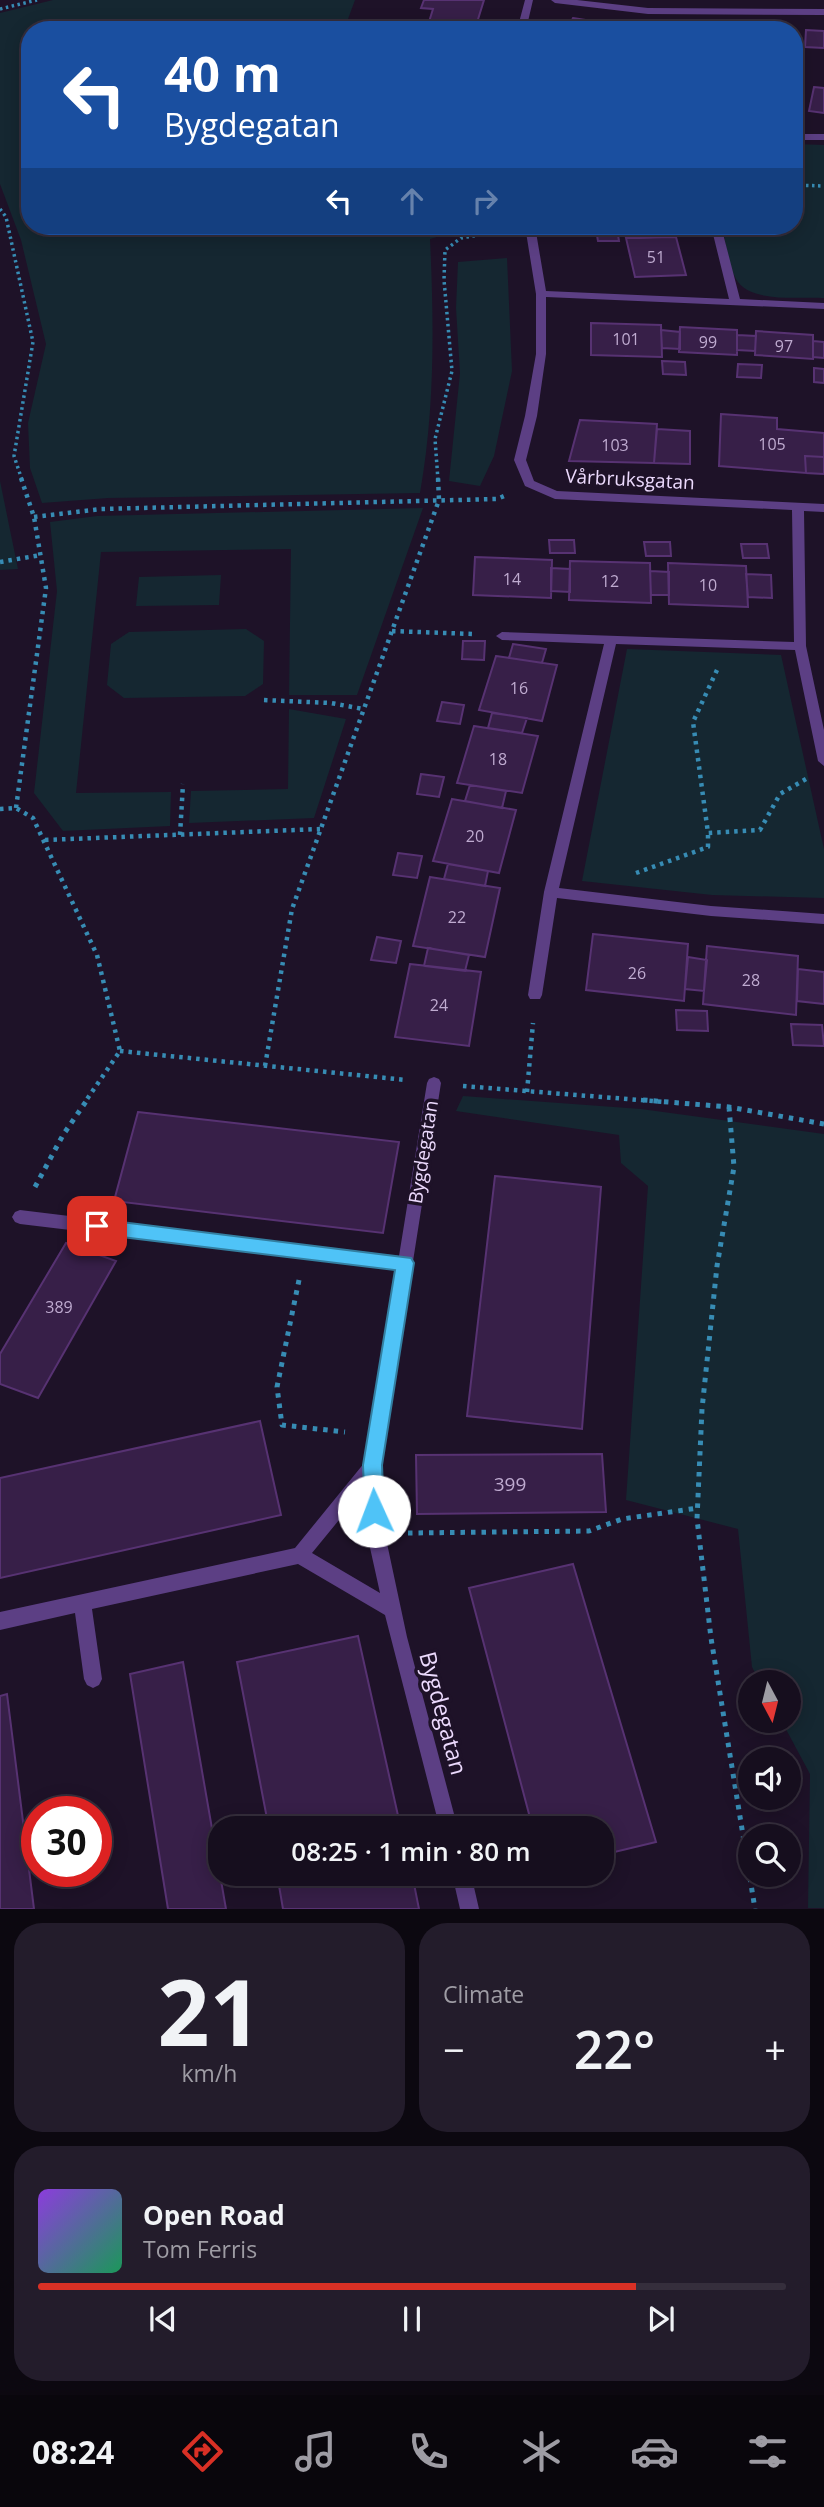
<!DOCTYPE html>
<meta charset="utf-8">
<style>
:root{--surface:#160e1e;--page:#231c2b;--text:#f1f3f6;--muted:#9e9ca4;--line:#352e3c;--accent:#d93025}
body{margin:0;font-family:"Open Sans",sans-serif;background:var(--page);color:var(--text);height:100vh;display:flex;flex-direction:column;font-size:26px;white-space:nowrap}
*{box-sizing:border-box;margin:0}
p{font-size:23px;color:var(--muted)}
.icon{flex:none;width:38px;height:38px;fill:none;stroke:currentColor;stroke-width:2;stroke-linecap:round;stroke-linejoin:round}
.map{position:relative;height:1909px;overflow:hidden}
.side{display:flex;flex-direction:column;gap:14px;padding:14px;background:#0c0810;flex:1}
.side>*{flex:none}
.hud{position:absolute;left:21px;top:21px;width:782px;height:214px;border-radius:28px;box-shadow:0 4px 18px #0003,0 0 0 2px var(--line);background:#1a4fa0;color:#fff;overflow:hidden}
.needle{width:46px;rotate:173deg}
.fabs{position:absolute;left:738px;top:1670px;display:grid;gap:14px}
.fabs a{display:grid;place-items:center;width:63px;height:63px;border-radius:50%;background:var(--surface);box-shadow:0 4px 18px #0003,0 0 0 2px var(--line);font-size:35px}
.speed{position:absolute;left:21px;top:1796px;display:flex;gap:14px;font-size:35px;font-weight:700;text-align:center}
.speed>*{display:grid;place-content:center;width:91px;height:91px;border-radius:50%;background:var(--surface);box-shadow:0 4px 18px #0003,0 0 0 2px var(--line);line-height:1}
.speed .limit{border:10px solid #d22;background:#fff;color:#111}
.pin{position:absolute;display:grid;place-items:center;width:60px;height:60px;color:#fff;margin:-30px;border-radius:14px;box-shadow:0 4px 10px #0006}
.me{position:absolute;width:77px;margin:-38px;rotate:358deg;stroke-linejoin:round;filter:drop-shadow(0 0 5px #0008)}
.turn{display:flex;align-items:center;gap:24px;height:147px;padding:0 28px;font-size:32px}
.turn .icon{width:91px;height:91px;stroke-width:2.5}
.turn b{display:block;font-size:49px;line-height:60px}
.lanes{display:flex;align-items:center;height:66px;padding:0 28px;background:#0003;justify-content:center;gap:35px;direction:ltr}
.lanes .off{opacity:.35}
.big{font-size:52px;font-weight:600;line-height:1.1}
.side .card{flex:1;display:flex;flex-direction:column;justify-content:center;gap:10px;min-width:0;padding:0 24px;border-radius:28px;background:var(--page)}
.side .dial{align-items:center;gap:0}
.dial b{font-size:91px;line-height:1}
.song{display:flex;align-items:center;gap:21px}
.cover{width:84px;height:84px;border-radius:10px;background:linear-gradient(135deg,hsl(270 70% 55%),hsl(150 70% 35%))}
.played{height:7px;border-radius:4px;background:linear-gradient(90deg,var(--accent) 80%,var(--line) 80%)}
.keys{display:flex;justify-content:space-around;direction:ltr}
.heat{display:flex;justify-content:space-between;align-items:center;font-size:38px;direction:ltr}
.side .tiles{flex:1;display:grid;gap:14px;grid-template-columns:1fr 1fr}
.card:last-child{grid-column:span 2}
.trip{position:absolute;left:208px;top:1816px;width:406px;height:70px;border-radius:28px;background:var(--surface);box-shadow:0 4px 18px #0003,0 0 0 2px var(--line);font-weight:600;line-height:70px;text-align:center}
.dock{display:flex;height:112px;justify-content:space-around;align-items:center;background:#09060c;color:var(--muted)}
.dock .icon{width:49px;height:49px}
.dock .active{color:var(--accent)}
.dock b{font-size:32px;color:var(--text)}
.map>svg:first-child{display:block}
.green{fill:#152731}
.building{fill:#371f48;stroke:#573272;stroke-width:2}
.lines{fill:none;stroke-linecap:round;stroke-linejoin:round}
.path-far2{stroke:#378cb4;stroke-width:3.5;stroke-dasharray:2.5 3.5;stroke-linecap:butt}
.path-far1{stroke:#378cb4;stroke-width:4.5;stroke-dasharray:3.5 5;stroke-linecap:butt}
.path{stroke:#378cb4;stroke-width:5;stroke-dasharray:4.5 6;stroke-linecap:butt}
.street{fill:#5c3f84;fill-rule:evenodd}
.route{fill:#4fc3f7;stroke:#337fa1;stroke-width:2}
.labels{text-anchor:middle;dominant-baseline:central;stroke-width:7;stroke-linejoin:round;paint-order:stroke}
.number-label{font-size:16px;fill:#bfabd0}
.street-label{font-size:19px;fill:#ecdafd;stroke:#1e1228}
.near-number-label{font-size:19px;fill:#bfabd0}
.near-street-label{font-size:23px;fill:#ecdafd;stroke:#1e1228}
</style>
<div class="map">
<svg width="824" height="1909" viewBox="0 0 824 1909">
<rect width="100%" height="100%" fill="#1e1228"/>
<path class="green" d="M 53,0 L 355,0 L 344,30 L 30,30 L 30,226 L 475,226 L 430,239 C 434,324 435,409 420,493 L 108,498 L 42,503 L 30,468 L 28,423 L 46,344 L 21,240 L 0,184 L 0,13 Z
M 795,144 L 824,145 L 824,298 C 800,296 750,304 736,279 C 728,265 726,242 722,226 L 794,226 Z
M 507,258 L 512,371 L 494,456 L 480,486 L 449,481 L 460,373 L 456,308 L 458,262 Z
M 0,481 L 18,569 L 0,570 Z
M 423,508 L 357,695 L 289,695 L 291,549 L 101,552 L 76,793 L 171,792 L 170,826 L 63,831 L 34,793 L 57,591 L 50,522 L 97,516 Z
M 221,575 L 219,605 L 136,606 L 139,577 Z
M 246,629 L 264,641 L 263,684 L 245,696 L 124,698 L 107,685 L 111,644 L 129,632 Z
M 627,649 L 781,655 L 824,849 L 824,898 L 712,895 L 582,881 Z
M 289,709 L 346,719 L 314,818 L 189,823 L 191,791 L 288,789 Z
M 463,1096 L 641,1109 L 824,1134 L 824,1908 L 808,1908 L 810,1774 L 781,1720 L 789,1720 L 789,1682 L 760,1682 L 752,1667 L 738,1529 L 626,1500 L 648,1186 L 621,1163 L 619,1135 L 456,1111 Z"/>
<path class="building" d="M 424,0 L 484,0 L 475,29 L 428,25 L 433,9 L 421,8 Z
M 573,18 L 630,27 L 629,30 L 567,30 Z
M 806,30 L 824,31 L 824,48 L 805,47 Z
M 814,87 L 824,88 L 824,113 L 809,111 Z
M 630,226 L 670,226 L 671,228 L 631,229 Z
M 667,228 L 669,237 L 640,238 L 638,229 Z
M 617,229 L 619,241 L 598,241 L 596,230 Z
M 676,237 L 686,275 L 635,277 L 626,238 Z
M 591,323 L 661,325 L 662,357 L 591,355 Z
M 680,327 L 737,330 L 737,355 L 679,352 Z
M 661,330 L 680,332 L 680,349 L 662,348 Z
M 756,331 L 813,335 L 813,359 L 755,355 Z
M 737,335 L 756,336 L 755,351 L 737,350 Z
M 813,341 L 824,342 L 824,358 L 813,357 Z
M 662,361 L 685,362 L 686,375 L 663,374 Z
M 738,364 L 762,365 L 761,378 L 737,377 Z
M 814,368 L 824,369 L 824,383 L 814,382 Z
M 721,414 L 777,418 L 777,429 L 824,433 L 824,457 L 805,456 L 806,473 L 719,466 Z
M 580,420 L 657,424 L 654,463 L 569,461 Z
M 657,429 L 690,431 L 690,464 L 654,463 Z
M 805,456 L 824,457 L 824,474 L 806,473 Z
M 549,540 L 574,540 L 575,553 L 550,553 Z
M 644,542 L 670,542 L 671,556 L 646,556 Z
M 741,544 L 767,544 L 769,558 L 743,558 Z
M 475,557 L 552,560 L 551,598 L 473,595 Z
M 570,561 L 650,563 L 651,603 L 569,600 Z
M 668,563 L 746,566 L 748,607 L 669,604 Z
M 551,568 L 570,569 L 570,592 L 551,591 Z
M 650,571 L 669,572 L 669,595 L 651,595 Z
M 746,574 L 771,575 L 772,598 L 748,597 Z
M 463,641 L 485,641 L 484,660 L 462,659 Z
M 513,644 L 546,649 L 542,663 L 509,658 Z
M 496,656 L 557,665 L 542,721 L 479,710 Z
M 442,702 L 464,705 L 460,724 L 437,721 Z
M 492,713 L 527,718 L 522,733 L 488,728 Z
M 474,726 L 538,736 L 522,793 L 457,783 Z
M 421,774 L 444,777 L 439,797 L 417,794 Z
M 470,785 L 506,791 L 502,808 L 465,801 Z
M 452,799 L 516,810 L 499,873 L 433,861 Z
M 398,853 L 422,856 L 417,878 L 393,875 Z
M 448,864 L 488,871 L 485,886 L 444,879 Z
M 430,877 L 500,888 L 485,957 L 413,946 Z
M 593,934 L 688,944 L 684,1001 L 586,990 Z
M 377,937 L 401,941 L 396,963 L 371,960 Z
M 707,946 L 798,956 L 796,1015 L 703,1004 Z
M 428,948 L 469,955 L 465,971 L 424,966 Z
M 688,957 L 707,960 L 704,991 L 685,989 Z
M 410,964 L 481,972 L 469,1046 L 395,1037 Z
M 798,969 L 824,972 L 824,1004 L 797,1001 Z
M 676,1010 L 707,1011 L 708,1031 L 677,1030 Z
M 791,1024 L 822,1025 L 824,1046 L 793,1045 Z
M 138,1112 L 399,1142 L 383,1233 L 114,1201 Z
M 495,1176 L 601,1187 L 582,1429 L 467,1416 Z
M 66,1243 L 116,1261 L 38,1398 L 0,1384 L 0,1354 Z
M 260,1421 L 281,1515 L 0,1578 L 0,1478 Z
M 602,1454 L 606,1512 L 417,1514 L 416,1455 Z
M 573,1564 L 656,1842 L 602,1855 L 602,1829 L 533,1829 L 469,1588 Z
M 358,1636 L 401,1829 L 269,1829 L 237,1662 Z
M 183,1662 L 226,1909 L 168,1909 L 130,1674 Z
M 7,1694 L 34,1909 L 0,1909 L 0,1696 Z
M 277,1874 L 412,1874 L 419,1909 L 283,1909 Z"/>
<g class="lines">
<path class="path-far2" d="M 0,9 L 37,0
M 794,185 L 824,186
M 0,209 L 6,217 L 33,342 L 14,456 L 22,480
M 438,480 L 435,439 L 452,371 L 444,280 L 445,250 L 461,238 L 502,231"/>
<path class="path-far1" d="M 34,517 L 101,509 L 497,499 L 504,496
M 0,562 L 41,555
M 392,631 L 473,634
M 717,670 L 693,722 L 708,833 L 760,830 L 780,794 L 806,779
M 264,700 L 331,703 L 363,709
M 16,808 L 46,588 L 34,517 L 21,478
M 0,809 L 16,808 L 33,818 L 97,955 L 120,1051 L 85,1102
M 180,835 L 183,784
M 45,840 L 320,829
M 636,873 L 708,847 L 708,833
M 120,1051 L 406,1080
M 265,1066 L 292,909 L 439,500 L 438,478
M 463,1086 L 665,1102
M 527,1092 L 533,1023"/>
<path class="path" d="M 643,1100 L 729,1107 L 824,1124
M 729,1107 L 734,1167 L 717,1266 L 702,1409 L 697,1519 L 711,1638 L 755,1909
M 35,1187 L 63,1135 L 87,1100
M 299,1280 L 277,1387 L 282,1425 L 345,1432
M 408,1533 L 589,1531 L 622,1519 L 698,1508"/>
<path class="street" d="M 525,0 L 533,0 L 526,30 L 517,30 Z
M 551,0 L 577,0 L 648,8 L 824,9 L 824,15 L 648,14 L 555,3 Z
M 794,134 L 824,134 L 824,140 L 794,140 Z
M 525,226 L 535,226 L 546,291 L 729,299 L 711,226 L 721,226 L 740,299 L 824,303 L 824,309 L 546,297 L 546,354 L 537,416 L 526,460 L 534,481 L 557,491 L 824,504 L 824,512 L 804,511 L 806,646 L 824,730 L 824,766 L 818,761 L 795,650 L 616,644 L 559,888 L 711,906 L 824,914 L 824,924 L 711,916 L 557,898 L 542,995 L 540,999 L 530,999 L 528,995 L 544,892 L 604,644 L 502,640 L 496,636 L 502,632 L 794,642 L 792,510 L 555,499 L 525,486 L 514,460 L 525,416 L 536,354 L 536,294 Z
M 434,1077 L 439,1079 L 441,1083 L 381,1465 L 385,1534 L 407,1637 L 458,1829 L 440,1829 L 385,1615 L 298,1564 L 92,1609 L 102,1679 L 99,1685 L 93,1688 L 87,1685 L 84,1679 L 75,1613 L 0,1630 L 0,1612 L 295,1548 L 365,1462 L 396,1269 L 20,1224 L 15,1222 L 12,1217 L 15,1212 L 20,1210 L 399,1256 L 427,1083 L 429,1079 ZM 366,1487 L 367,1534 L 380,1593 L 312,1553 Z
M 452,1874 L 471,1874 L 479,1909 L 460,1909 Z"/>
</g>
<path class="route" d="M 97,1219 L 411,1258 L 414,1263 L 382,1465 L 384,1511 L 381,1518 L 374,1520 L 368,1518 L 365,1511 L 363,1465 L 395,1270 L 97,1234 L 88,1226 Z"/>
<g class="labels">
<g class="number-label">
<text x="656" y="257">51</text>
<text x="626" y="339">101</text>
<text x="708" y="342">99</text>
<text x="784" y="346">97</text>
<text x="772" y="444">105</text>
<text x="615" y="445">103</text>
<text x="512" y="579">14</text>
<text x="610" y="581">12</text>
<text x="708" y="585">10</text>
<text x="519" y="688">16</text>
<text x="498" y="759">18</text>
<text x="475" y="836">20</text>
<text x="457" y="917">22</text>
<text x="637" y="973">26</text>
<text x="751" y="980">28</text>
<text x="439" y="1005">24</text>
<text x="59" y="1307">389</text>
</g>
<g class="street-label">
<text transform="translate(630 479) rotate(3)">Vårbruksgatan</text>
<text transform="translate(423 1152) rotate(-81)">Bygdegatan</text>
</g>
<g class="near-number-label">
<text x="510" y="1484">399</text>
</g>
<g class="near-street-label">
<text transform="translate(444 1713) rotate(75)">Bygdegatan</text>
</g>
</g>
</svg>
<div class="fabs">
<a><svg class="needle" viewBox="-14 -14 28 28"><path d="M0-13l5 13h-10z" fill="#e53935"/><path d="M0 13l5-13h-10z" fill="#9e9ca4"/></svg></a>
<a><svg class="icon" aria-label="sound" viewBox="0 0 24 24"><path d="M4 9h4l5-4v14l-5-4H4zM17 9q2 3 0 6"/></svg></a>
<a><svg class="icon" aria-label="search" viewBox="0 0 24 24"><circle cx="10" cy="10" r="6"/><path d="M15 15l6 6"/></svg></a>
</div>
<div class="speed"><div class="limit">30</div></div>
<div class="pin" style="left:97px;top:1226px;background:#d93025"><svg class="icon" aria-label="arrive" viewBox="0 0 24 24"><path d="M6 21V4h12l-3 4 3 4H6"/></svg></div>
<svg class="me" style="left:374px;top:1511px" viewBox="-20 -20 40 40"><circle r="19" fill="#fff"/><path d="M0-13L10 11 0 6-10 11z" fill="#4fc3f7"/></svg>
<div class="trip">08:25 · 1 min · 80 m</div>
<div class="hud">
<div class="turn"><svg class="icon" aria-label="left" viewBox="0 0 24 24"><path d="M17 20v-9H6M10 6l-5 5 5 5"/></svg><div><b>40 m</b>Bygdegatan</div></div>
<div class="lanes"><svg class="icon" aria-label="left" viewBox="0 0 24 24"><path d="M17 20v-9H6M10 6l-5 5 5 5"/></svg><svg class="icon off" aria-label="ahead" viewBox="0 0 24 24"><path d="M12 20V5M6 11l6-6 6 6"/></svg><svg class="icon off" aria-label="right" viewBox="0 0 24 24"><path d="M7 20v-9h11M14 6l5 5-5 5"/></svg></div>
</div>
</div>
<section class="side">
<div class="tiles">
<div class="card dial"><b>21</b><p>km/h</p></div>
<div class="card"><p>Climate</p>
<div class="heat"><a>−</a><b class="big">22°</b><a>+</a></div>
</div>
<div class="card">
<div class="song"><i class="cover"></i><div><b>Open Road</b><p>Tom Ferris</p></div></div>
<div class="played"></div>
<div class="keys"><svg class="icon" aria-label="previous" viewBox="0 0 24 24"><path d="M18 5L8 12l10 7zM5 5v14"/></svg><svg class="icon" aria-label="pause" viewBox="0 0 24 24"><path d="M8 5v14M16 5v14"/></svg><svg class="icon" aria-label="next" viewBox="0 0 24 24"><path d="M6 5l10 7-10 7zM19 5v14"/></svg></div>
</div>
</div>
</section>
<nav class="dock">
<b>08:24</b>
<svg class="icon active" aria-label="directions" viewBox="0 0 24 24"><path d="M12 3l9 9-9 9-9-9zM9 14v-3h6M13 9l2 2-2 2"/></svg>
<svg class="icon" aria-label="music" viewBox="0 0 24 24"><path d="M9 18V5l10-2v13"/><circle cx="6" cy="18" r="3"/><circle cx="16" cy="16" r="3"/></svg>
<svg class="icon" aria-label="phone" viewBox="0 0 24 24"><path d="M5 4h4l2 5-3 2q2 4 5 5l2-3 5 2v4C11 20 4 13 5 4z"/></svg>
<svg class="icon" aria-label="climate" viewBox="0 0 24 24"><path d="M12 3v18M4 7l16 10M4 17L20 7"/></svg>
<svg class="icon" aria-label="car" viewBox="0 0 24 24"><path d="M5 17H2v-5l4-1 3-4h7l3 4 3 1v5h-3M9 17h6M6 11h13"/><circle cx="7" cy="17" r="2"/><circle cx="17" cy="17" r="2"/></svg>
<svg class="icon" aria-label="filters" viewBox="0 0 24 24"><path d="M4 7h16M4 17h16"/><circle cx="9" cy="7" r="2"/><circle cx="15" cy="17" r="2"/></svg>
</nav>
